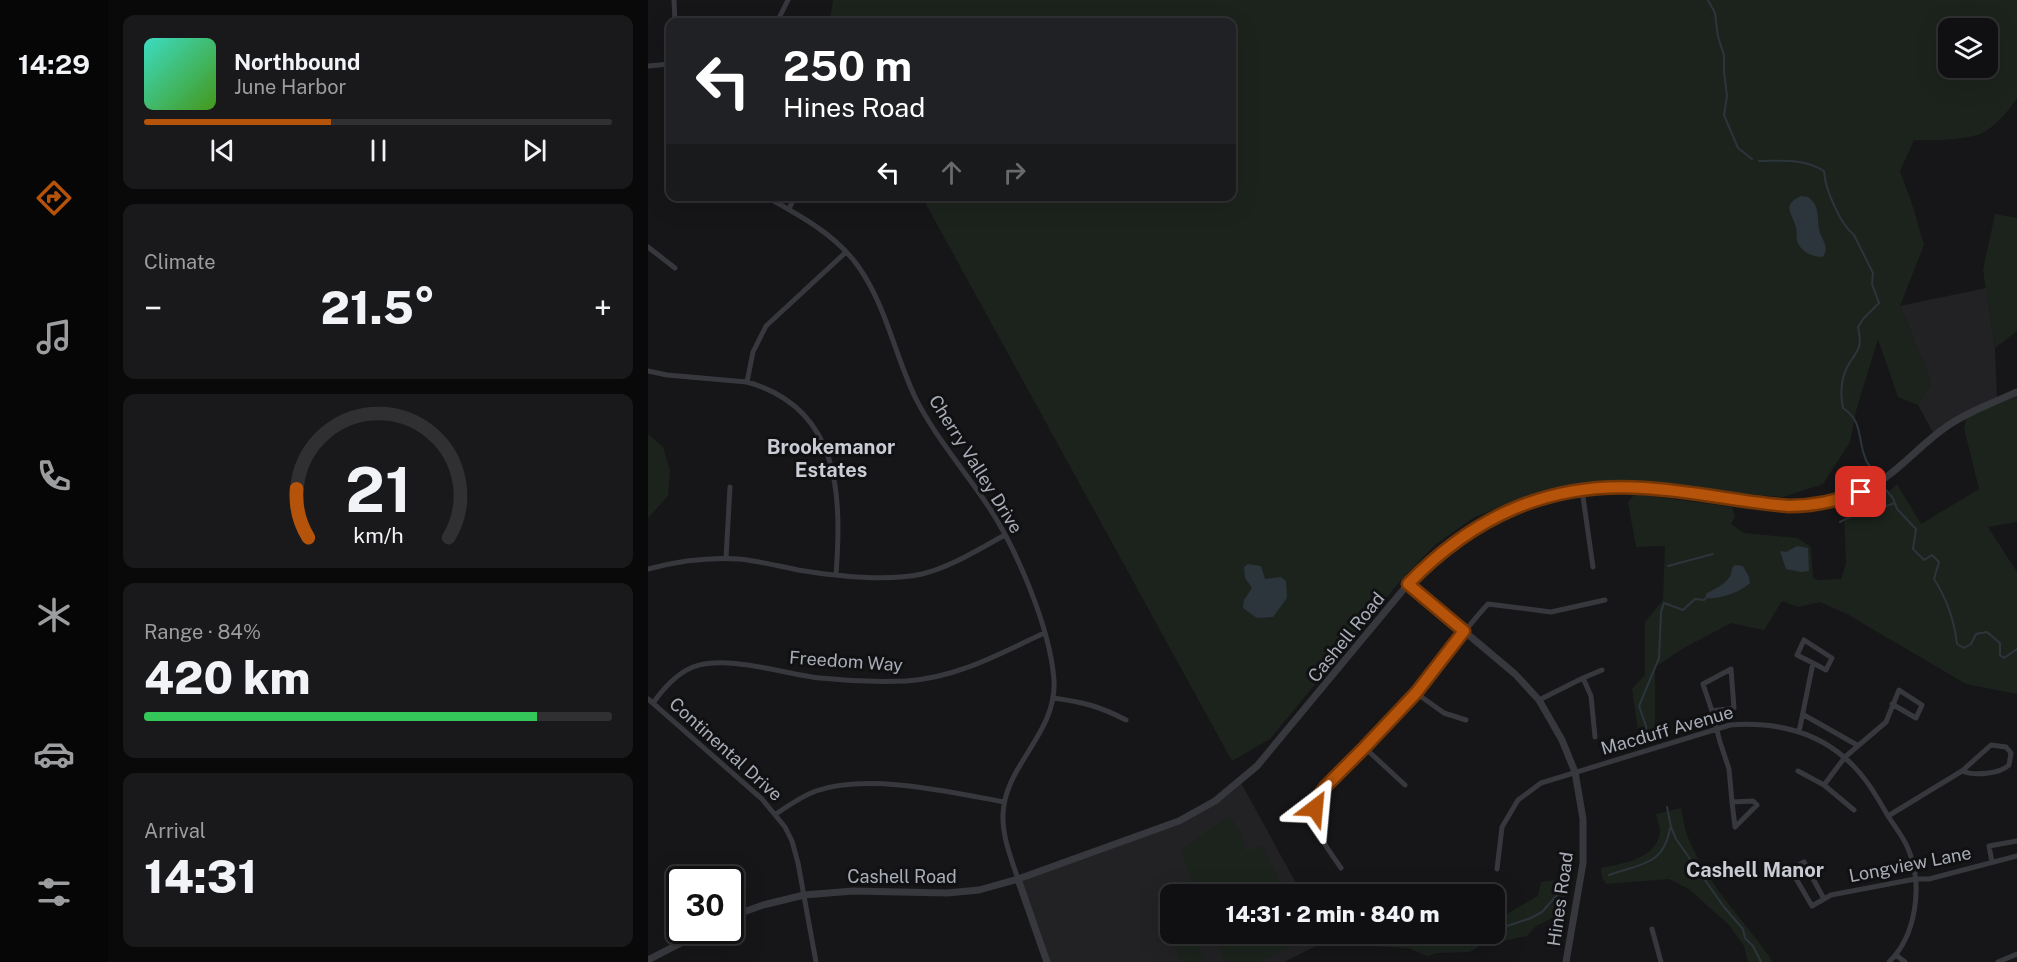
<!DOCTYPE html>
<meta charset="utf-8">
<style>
:root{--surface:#101012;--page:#19191b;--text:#f1f3f6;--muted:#9c9d9f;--line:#303032;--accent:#b45309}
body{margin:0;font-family:"Public Sans",sans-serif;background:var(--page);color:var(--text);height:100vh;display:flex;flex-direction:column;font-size:22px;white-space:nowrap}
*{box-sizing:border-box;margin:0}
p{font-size:20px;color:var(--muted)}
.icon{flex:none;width:33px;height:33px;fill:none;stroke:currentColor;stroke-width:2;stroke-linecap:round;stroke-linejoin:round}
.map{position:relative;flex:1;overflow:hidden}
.drawer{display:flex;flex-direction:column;gap:15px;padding:15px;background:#09090a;width:540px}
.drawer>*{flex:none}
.top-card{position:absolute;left:18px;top:18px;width:570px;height:183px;border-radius:12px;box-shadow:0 6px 24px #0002,0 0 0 2px var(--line);background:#202124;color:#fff;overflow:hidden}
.controls{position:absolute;left:1290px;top:18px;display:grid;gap:12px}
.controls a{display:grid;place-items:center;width:60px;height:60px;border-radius:12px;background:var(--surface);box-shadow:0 6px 24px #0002,0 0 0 2px var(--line);font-size:30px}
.speed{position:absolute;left:18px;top:866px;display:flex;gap:12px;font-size:30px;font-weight:700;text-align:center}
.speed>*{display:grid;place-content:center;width:78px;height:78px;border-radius:50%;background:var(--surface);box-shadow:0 6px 24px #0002,0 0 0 2px var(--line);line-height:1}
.speed .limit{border:3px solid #111;border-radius:9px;background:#fff;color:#111}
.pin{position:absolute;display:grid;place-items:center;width:51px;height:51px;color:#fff;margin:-26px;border-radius:12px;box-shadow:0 3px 9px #0006}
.me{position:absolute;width:66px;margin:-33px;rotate:29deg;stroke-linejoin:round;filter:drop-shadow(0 0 4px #0008)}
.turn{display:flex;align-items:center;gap:21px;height:126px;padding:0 18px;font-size:27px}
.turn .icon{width:78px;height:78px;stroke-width:2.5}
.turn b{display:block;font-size:42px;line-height:51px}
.lanes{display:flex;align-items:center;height:57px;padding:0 18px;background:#0003;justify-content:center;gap:30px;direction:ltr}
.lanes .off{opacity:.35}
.big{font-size:45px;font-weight:800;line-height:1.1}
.drawer .widget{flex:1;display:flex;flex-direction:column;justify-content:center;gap:9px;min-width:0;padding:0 21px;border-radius:12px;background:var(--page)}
.drawer .dial{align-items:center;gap:0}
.dial svg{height:156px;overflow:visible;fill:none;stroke:var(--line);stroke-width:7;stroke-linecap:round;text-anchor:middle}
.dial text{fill:var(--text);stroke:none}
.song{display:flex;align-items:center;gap:18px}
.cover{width:72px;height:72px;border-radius:9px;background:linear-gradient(135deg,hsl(170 70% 55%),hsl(100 70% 35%))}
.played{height:6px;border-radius:3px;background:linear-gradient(90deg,var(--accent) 40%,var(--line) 40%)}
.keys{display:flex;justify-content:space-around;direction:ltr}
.heat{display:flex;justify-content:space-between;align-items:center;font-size:33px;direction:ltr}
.charge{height:9px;border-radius:4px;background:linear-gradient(90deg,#34c759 84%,var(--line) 0)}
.trip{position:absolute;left:512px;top:884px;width:345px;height:60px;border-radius:12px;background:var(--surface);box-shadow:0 6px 24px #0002,0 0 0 2px var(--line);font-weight:800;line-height:60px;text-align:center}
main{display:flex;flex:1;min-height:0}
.tabs{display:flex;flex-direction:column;width:108px;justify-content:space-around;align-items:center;background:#060607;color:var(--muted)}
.tabs .icon{width:42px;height:42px}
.tabs .selected{color:var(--accent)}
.tabs b{font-size:27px;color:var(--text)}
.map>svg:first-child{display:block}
.built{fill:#222225}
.green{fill:#1c231d;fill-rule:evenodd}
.water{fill:#2c353c}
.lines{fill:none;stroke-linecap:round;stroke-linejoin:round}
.stream{stroke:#2c353c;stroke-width:2}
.minor{stroke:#37383d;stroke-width:5}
.tertiary{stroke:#37383d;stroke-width:7}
.route-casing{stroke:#753606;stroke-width:15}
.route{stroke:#b45309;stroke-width:10}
.labels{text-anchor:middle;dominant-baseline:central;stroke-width:6;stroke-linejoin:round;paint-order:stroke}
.street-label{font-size:18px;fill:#a8adb8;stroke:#111113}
.neighbourhood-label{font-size:20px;font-weight:bold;fill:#c9ccd4;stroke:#111113}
</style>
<main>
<nav class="tabs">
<b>14:29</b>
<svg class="icon selected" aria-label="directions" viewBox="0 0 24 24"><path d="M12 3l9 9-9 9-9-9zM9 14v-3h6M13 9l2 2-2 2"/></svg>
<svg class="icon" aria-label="music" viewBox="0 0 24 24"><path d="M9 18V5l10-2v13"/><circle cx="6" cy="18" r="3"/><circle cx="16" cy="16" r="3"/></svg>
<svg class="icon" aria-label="phone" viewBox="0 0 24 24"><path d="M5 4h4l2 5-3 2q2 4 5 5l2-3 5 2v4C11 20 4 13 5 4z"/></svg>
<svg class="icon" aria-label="climate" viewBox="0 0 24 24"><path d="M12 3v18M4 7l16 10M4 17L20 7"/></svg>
<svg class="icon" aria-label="car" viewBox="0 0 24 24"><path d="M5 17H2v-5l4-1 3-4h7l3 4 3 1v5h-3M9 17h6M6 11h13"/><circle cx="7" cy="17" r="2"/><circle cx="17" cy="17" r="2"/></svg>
<svg class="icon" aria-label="filters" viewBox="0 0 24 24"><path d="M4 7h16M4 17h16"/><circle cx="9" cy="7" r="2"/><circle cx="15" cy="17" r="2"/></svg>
</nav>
<section class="drawer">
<div class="widget">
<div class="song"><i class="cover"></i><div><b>Northbound</b><p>June Harbor</p></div></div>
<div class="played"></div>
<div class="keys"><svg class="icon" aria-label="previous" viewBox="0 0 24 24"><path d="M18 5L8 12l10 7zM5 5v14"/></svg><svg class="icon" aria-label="pause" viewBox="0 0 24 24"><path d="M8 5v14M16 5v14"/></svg><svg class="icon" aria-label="next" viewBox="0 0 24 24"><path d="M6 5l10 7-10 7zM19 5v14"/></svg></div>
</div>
<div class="widget"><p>Climate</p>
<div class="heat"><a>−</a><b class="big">21.5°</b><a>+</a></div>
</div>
<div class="widget dial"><svg viewBox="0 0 100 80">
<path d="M14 69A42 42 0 1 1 86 69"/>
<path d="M14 69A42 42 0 0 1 8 44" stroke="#b45309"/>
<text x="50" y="56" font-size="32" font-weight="700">21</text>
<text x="50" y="72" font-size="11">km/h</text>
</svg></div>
<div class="widget"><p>Range · 84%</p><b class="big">420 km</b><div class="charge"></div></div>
<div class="widget"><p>Arrival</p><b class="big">14:31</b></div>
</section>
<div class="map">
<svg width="1369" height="962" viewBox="0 0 1369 962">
<rect width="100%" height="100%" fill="#161618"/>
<path class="built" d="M 1338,288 L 1347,348 L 1349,401 L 1287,436 L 1270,405 L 1283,382 L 1252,306 Z
M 592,781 L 654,894 L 522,894 L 522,933 L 676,933 L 680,940 L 636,962 L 399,962 L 370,879 L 531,821 Z"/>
<path class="green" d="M 185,0 L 1369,0 L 1369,98 C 1361,110 1349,125 1336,132 C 1322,140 1283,141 1266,140 L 1252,171 L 1265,207 L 1276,245 L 1252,306 L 1283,382 L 1270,405 L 1250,397 L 1230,339 L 1208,411 L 1202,442 L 1175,484 L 1135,497 L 1072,492 L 997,482 L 941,485 L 904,491 L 864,502 L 825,518 L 787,545 L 753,580 L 622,739 L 584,761 L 274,197 L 584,196 L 584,22 L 182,22 ZM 1300,28 L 1340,28 L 1340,68 L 1300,68 Z
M 1347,214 L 1369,218 L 1369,331 L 1347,348 L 1335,270 Z
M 1369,392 L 1369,522 L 1340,527 L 1369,572 L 1369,694 L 1318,684 L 1199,614 L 1172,602 L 1150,607 L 1134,601 L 1116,630 L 1083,623 L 1034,649 L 1007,667 L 1007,733 L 992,744 L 984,689 L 997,675 L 997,622 L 1015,600 L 1017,546 L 988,547 L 980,502 L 987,494 L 1084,507 L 1087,516 L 1083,524 L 1096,533 L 1149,538 L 1163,547 L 1165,578 L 1171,580 L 1193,579 L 1198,564 L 1196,510 C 1215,508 1236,498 1249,484 L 1273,524 L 1331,489 L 1316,428 L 1319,414 Z
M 0,434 L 15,447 L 22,471 L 20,496 L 0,518 Z
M 1033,808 C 1035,817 1036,827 1039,835 C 1057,881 1093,917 1121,956 L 1124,962 L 1100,962 L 1096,946 L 1081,925 L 1041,889 L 1021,879 L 958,884 L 954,877 L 953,868 C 975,863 1007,860 1012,833 C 1013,828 1009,820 1008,814 Z
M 581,816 L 592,830 L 598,852 L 614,845 L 638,894 L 545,894 L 539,882 L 543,880 L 533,850 Z
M 917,879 L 916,912 L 888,926 L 879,936 L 831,946 L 822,952 L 790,953 L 779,956 L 760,948 L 687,944 L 668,933 L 846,933 L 846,921 L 890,896 L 893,882 Z
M 536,933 L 551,933 L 553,940 L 549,941 L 557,962 L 532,962 L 524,939 Z
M 564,933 L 657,933 L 659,938 L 611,962 L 578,962 Z"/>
<path class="water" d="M 1153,196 L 1160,197 C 1172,206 1169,216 1171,229 C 1173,240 1182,245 1175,257 C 1164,257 1153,252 1149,241 C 1148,236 1149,231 1148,227 C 1144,213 1133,205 1153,196 Z
M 1149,546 L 1160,548 L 1161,571 L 1153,572 L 1138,569 L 1132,551 L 1138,552 Z
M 600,564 L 613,566 L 617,579 L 633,577 L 638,581 L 639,598 L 625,617 L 609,618 L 595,608 L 596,600 L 604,588 L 597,578 L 596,567 Z
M 1087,565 L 1095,566 L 1101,577 L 1102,583 C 1092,592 1071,600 1058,598 L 1058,594 C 1069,587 1084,582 1084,568 Z"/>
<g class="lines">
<path class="stream" d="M 1060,0 L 1067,13 L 1070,37 L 1076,55 L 1076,72 L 1079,96 L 1076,115 L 1090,148 L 1104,159
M 1111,161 C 1134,161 1156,158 1176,171 C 1177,189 1192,224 1206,235 L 1225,273 L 1224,284 L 1231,303 L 1215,319 L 1210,327 C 1214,345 1212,348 1202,362 C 1193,376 1192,393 1195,408 C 1216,422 1209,440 1218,460 C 1220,464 1223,468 1226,472
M 1238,490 L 1245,498 L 1249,509 L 1268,529 L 1265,549 L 1276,560 L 1284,555 L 1291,562 L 1286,579 C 1299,599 1306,619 1309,644 L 1316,648 L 1323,644 L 1328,634 L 1339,632 L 1352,643 L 1352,655 L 1356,658 L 1369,649
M 1192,522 L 1225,506 L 1232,508 L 1247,503
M 1020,566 L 1065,554
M 998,733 L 998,726 L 991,706 L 1011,658 L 1013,612 L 1016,603 L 1035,610 L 1047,599 L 1056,600 L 1058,598
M 1019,807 L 1023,827 L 1028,839 L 1076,907 L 1095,929 L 1097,938 L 1105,946 L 1113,962
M 961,875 C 991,864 1016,866 1022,828
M 776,933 L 795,934 L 817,941 L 826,937 L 850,933 L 859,926 L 883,918 L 894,912 L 909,895"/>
<path class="minor" d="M 26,0 L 27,22
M 129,22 L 140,0
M 0,66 L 22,64
M 117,196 C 151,215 187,234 210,266 C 238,305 247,356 268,399 C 287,436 313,466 336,500 C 367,544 402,627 406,680 C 409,734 357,764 355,814 C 354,836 363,858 370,879
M 141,209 L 147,196
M 0,247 L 27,268
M 0,371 L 19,375 L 99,382 C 192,408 194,494 188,575
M 99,382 L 105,352 L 118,326 L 198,252
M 934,490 L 945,567
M 78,558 L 82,487
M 0,569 C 30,561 60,557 91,559 C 111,561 130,566 150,570 C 187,576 237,582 274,574 C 303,567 331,549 357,535
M 1083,669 L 1086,708 L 1064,711 L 1055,684 Z
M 935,678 L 954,670
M 768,693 L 796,713 L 818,720
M 405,698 C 435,702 451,706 478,720
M 0,699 L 114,799 L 137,827 L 144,841 L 150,863 L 168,962
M 891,700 L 935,678 L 943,696 L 947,737
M 5,703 C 16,688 28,674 45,667 C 79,654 135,674 172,678 C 200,681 230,682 258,681 C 308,678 352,654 396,633
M 1064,711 L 1072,742 L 1081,769 L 1084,802
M 1156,715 L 1209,745
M 1151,732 L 1165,663 L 1178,670 L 1184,658 L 1156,640 L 1149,655 L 1165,663
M 717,748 L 757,785
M 1150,771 L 1176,785
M 1105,801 L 1109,805 L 1087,827 L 1084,802 Z
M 1206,810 L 1176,785 L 1197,757 L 1238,722 L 1251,690 L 1274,705 L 1268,718 L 1244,704
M 128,814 C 141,805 154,796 168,791 C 220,773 302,792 356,802
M 1240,816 L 1314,771 L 1343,745 L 1358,747 L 1363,753 L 1361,765 C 1352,774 1326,776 1314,771
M 1344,862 L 1341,846 L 1369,841
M 693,868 C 681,850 662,829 667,806 C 672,786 691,773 704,760 C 726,739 748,716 768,693 C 793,664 814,632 840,604 L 903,612 L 957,600
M 849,869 L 854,827 L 870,800 L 893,783 L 1082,725 C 1123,722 1165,730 1197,758 C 1216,774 1228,795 1240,816 C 1247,827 1257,839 1261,851 C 1275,886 1268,936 1241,962
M 1176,899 L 1164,906 L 1143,870 L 1156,862 L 1176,899 L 1183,895 L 1267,879 L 1281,879 L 1369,856
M 1004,929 L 1013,962
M 1248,955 L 1257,962
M 1350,962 L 1369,954"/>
<path class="tertiary" d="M 760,584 L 867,674 L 891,700 L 914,740 L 927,772 L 935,819 L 935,863 L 918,962
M 370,879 L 399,962
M 82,917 L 115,905 L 156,895 L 205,891 L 299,893 L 331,890 L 370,879 L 531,821 L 567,801 L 609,766 L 760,584 C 818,525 889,486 974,486 C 1030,487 1085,501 1141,506 C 1175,505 1210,498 1237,478 C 1259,462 1276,442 1298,427 C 1319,412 1345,403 1369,392
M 0,960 L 58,930"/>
</g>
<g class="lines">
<g class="route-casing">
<path id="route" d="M 667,808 L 670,797 L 678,786 L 717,747 L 768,693 L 816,631 L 760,584 C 825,517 901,481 996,488 C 1045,491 1092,502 1141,506 C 1166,506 1189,501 1213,492"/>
</g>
<use href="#route" class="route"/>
</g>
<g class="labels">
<g class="street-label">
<text transform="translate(328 464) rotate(58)">Cherry Valley Drive</text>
<text transform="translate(698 637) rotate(-51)">Cashell Road</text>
<text transform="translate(198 661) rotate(4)">Freedom Way</text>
<text transform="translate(1019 730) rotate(-16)">Macduff Avenue</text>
<text transform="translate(78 749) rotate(42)">Continental Drive</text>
<text transform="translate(1262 864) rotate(-11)">Longview Lane</text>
<text x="254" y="876">Cashell Road</text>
<text transform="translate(912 899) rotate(-82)">Hines Road</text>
</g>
<g class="neighbourhood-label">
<text x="183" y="447">Brookemanor<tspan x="183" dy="23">Estates</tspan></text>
<text x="1107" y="870">Cashell Manor</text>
</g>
</g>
</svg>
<div class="controls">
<a><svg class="icon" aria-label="layers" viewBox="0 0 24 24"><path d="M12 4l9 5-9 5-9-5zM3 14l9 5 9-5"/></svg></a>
</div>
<div class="speed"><div class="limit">30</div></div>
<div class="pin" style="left:1213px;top:492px;background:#d93025"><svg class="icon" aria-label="arrive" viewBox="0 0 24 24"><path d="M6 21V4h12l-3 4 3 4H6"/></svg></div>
<svg class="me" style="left:667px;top:808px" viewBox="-20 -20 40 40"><path d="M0-17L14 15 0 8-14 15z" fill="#b45309" stroke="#fff" stroke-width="4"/></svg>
<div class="trip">14:31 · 2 min · 840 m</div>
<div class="top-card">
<div class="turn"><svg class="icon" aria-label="left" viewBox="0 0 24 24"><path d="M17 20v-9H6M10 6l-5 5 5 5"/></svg><div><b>250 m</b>Hines Road</div></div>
<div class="lanes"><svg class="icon" aria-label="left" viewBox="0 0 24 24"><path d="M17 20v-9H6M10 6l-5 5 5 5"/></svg><svg class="icon off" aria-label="ahead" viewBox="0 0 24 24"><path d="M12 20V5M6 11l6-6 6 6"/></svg><svg class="icon off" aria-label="right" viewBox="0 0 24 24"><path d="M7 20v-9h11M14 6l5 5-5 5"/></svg></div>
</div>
</div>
</main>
